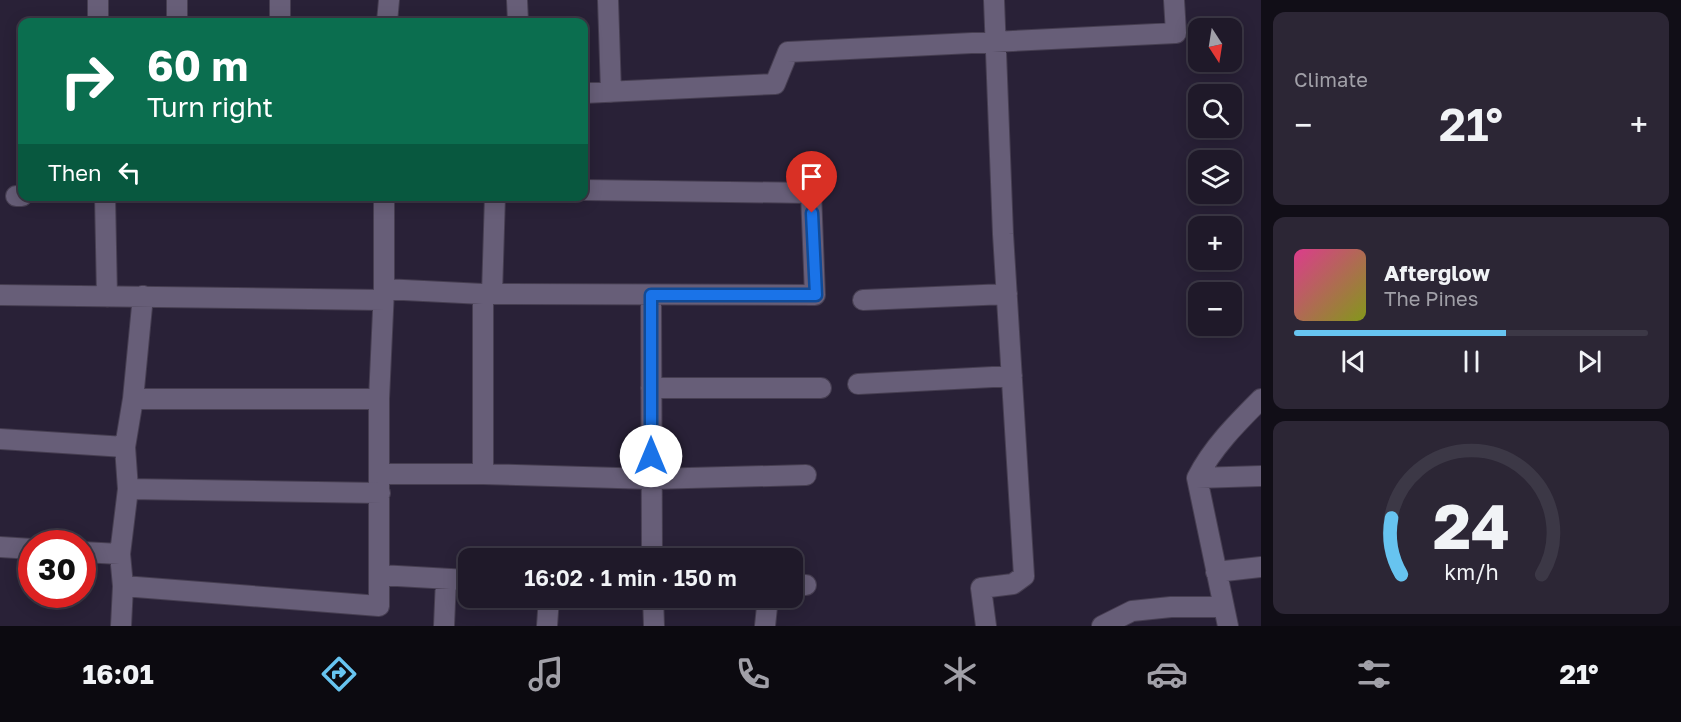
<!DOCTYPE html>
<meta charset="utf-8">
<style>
:root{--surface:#1f1929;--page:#2c2635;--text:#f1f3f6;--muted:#a1a0a8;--line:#3c3846;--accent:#67c4f0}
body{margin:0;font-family:"Golos Text",sans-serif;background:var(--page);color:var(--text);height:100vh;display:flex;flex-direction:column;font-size:22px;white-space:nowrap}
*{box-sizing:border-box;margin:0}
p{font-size:20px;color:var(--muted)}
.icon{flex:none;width:33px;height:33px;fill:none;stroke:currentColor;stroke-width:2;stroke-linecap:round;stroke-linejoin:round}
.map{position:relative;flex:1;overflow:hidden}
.sheet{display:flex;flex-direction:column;gap:12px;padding:12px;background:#110e17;width:420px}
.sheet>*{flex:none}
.guide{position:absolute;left:18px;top:18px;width:570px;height:183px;border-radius:12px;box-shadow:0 3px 15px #0003,0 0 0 2px var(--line);background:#0b6e4f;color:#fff;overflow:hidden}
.needle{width:39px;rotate:168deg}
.fabs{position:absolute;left:1188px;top:18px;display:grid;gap:12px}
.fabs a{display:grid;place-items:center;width:54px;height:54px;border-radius:12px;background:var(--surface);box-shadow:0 3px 15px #0003,0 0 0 2px var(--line);font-size:30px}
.speed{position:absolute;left:18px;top:530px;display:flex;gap:12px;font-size:30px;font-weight:700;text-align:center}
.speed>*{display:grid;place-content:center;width:78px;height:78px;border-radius:50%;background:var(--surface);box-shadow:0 3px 15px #0003,0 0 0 2px var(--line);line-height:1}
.speed .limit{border:9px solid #d22;background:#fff;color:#111}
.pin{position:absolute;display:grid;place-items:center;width:51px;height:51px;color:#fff;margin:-62px -26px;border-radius:50% 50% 50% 0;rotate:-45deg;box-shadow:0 0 6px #0007}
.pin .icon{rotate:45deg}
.me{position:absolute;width:66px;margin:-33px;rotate:0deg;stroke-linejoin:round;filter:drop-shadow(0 0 4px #0008)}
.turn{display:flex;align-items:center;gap:21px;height:126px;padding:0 30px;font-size:27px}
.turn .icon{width:78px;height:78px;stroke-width:2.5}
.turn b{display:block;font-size:42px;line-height:51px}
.then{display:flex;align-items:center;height:57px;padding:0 30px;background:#0003;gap:12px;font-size:22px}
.big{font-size:45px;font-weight:600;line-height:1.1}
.sheet .widget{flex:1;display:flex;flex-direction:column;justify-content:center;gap:9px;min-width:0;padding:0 21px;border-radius:12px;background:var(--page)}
.sheet .dial{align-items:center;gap:0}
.dial svg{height:156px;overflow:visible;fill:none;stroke:var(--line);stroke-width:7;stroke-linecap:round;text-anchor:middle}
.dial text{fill:var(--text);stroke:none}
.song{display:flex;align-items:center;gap:18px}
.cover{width:72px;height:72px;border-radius:9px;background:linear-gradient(135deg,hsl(330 70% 55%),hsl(70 70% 35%))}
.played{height:6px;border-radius:3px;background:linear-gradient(90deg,var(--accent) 60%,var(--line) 60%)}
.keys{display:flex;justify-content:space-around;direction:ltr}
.heat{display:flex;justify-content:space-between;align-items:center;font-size:33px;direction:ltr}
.trip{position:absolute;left:458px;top:548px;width:345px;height:60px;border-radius:12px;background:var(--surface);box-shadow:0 3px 15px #0003,0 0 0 2px var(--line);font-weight:600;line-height:60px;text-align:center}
.tab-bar{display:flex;height:96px;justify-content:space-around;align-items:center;background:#0c0a10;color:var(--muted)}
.tab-bar .icon{width:42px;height:42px}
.tab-bar .selected{color:var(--accent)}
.tab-bar b{font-size:27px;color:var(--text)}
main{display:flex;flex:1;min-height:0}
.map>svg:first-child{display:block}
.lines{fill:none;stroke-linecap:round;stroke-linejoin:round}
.minor-casing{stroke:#463e51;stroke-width:22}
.minor{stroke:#675e78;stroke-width:20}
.route-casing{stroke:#114b97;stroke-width:15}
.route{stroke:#1a73e8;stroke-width:10}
</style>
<main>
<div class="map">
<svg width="1261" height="626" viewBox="0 0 1261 626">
<rect width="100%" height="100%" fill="#292137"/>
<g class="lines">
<g class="minor-casing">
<path id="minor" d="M 98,0 L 98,22
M 177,0 L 177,22
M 517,0 L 518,22
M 608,0 L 611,92
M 280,22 L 280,0
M 387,22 L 389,0
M 584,93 L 775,84 L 788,52 L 1176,33 L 1174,0
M 16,196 L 22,196
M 105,196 L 107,297
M 384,289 L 483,294 L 815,295 L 811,193 L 584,190
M 492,294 L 495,196
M 0,295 L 383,300
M 651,295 L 652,558
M 863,300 L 1007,294
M 858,384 L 1012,376
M 651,388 L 821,388
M 133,399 L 379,399
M 0,439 L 125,447
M 379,474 L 483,474 L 651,479 L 806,475
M 483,474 L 483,294
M 1197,478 L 1261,476
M 128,489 L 380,493
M 0,547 L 32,549
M 82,552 L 120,554
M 1216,572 L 1261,567
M 380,575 L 468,580
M 792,585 L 806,585
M 123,586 L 379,606 L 379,399 L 384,289 L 384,196
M 653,597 L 654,626
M 121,626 L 123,586 L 120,554 L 128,489 L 125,447 L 133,399 L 143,296
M 444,626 L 446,579
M 547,626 L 549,597
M 765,626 L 768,597
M 986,626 L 981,588 L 1013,584 L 1024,576 L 1003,234 L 994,0
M 1102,626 L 1132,611 L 1171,607 L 1224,607
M 1228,626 L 1197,478 C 1212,448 1237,423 1261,399"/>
</g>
<use href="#minor" class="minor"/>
</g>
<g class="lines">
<g class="route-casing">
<path id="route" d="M 651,456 L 651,295 L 816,295 L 812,213"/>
</g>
<use href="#route" class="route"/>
</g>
</svg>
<div class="fabs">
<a><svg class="needle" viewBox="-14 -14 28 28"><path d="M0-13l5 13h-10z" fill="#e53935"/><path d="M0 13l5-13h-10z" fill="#a1a0a8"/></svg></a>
<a><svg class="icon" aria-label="search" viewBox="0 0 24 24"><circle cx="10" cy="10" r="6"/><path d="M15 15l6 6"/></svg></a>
<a><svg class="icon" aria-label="layers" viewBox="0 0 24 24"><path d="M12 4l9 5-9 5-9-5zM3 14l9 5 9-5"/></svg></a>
<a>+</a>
<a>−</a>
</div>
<div class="speed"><div class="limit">30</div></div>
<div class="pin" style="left:812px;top:213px;background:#d93025"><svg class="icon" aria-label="arrive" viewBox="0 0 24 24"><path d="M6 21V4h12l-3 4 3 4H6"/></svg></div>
<svg class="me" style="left:651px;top:456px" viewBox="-20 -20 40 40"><circle r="19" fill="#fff"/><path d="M0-13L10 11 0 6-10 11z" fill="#1a73e8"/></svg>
<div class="trip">16:02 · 1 min · 150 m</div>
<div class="guide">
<div class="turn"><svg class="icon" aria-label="right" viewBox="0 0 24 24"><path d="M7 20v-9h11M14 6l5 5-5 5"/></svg><div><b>60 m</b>Turn right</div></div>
<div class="then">Then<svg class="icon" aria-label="left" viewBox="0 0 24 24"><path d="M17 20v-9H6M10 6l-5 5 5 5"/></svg></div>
</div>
</div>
<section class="sheet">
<div class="widget"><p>Climate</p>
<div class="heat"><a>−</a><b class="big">21°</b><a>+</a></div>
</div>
<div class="widget">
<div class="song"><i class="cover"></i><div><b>Afterglow</b><p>The Pines</p></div></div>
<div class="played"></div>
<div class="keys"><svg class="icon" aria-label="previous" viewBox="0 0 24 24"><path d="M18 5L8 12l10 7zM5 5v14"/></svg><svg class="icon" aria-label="pause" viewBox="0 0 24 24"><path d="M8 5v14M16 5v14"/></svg><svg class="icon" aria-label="next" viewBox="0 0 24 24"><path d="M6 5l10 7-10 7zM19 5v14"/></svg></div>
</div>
<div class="widget dial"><svg viewBox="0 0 100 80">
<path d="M14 69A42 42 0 1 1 86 69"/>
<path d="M14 69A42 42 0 0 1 9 40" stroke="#67c4f0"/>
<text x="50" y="56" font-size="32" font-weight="700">24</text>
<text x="50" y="72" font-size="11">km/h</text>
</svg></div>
</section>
</main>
<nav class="tab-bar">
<b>16:01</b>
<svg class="icon selected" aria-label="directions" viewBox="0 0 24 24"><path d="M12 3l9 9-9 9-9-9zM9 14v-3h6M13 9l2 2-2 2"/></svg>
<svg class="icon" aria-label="music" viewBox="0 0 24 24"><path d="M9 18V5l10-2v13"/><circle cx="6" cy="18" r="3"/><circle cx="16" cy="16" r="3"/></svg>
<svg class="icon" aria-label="phone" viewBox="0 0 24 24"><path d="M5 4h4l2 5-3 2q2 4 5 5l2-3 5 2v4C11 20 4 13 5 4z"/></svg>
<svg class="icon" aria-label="climate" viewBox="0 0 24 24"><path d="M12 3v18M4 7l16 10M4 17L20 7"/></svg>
<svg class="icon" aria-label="car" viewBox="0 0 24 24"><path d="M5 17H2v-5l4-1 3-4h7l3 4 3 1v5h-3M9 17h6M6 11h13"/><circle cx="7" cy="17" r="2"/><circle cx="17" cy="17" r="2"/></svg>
<svg class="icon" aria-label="filters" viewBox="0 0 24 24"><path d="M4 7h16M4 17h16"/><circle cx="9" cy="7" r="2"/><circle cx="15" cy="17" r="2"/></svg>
<b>21°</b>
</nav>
